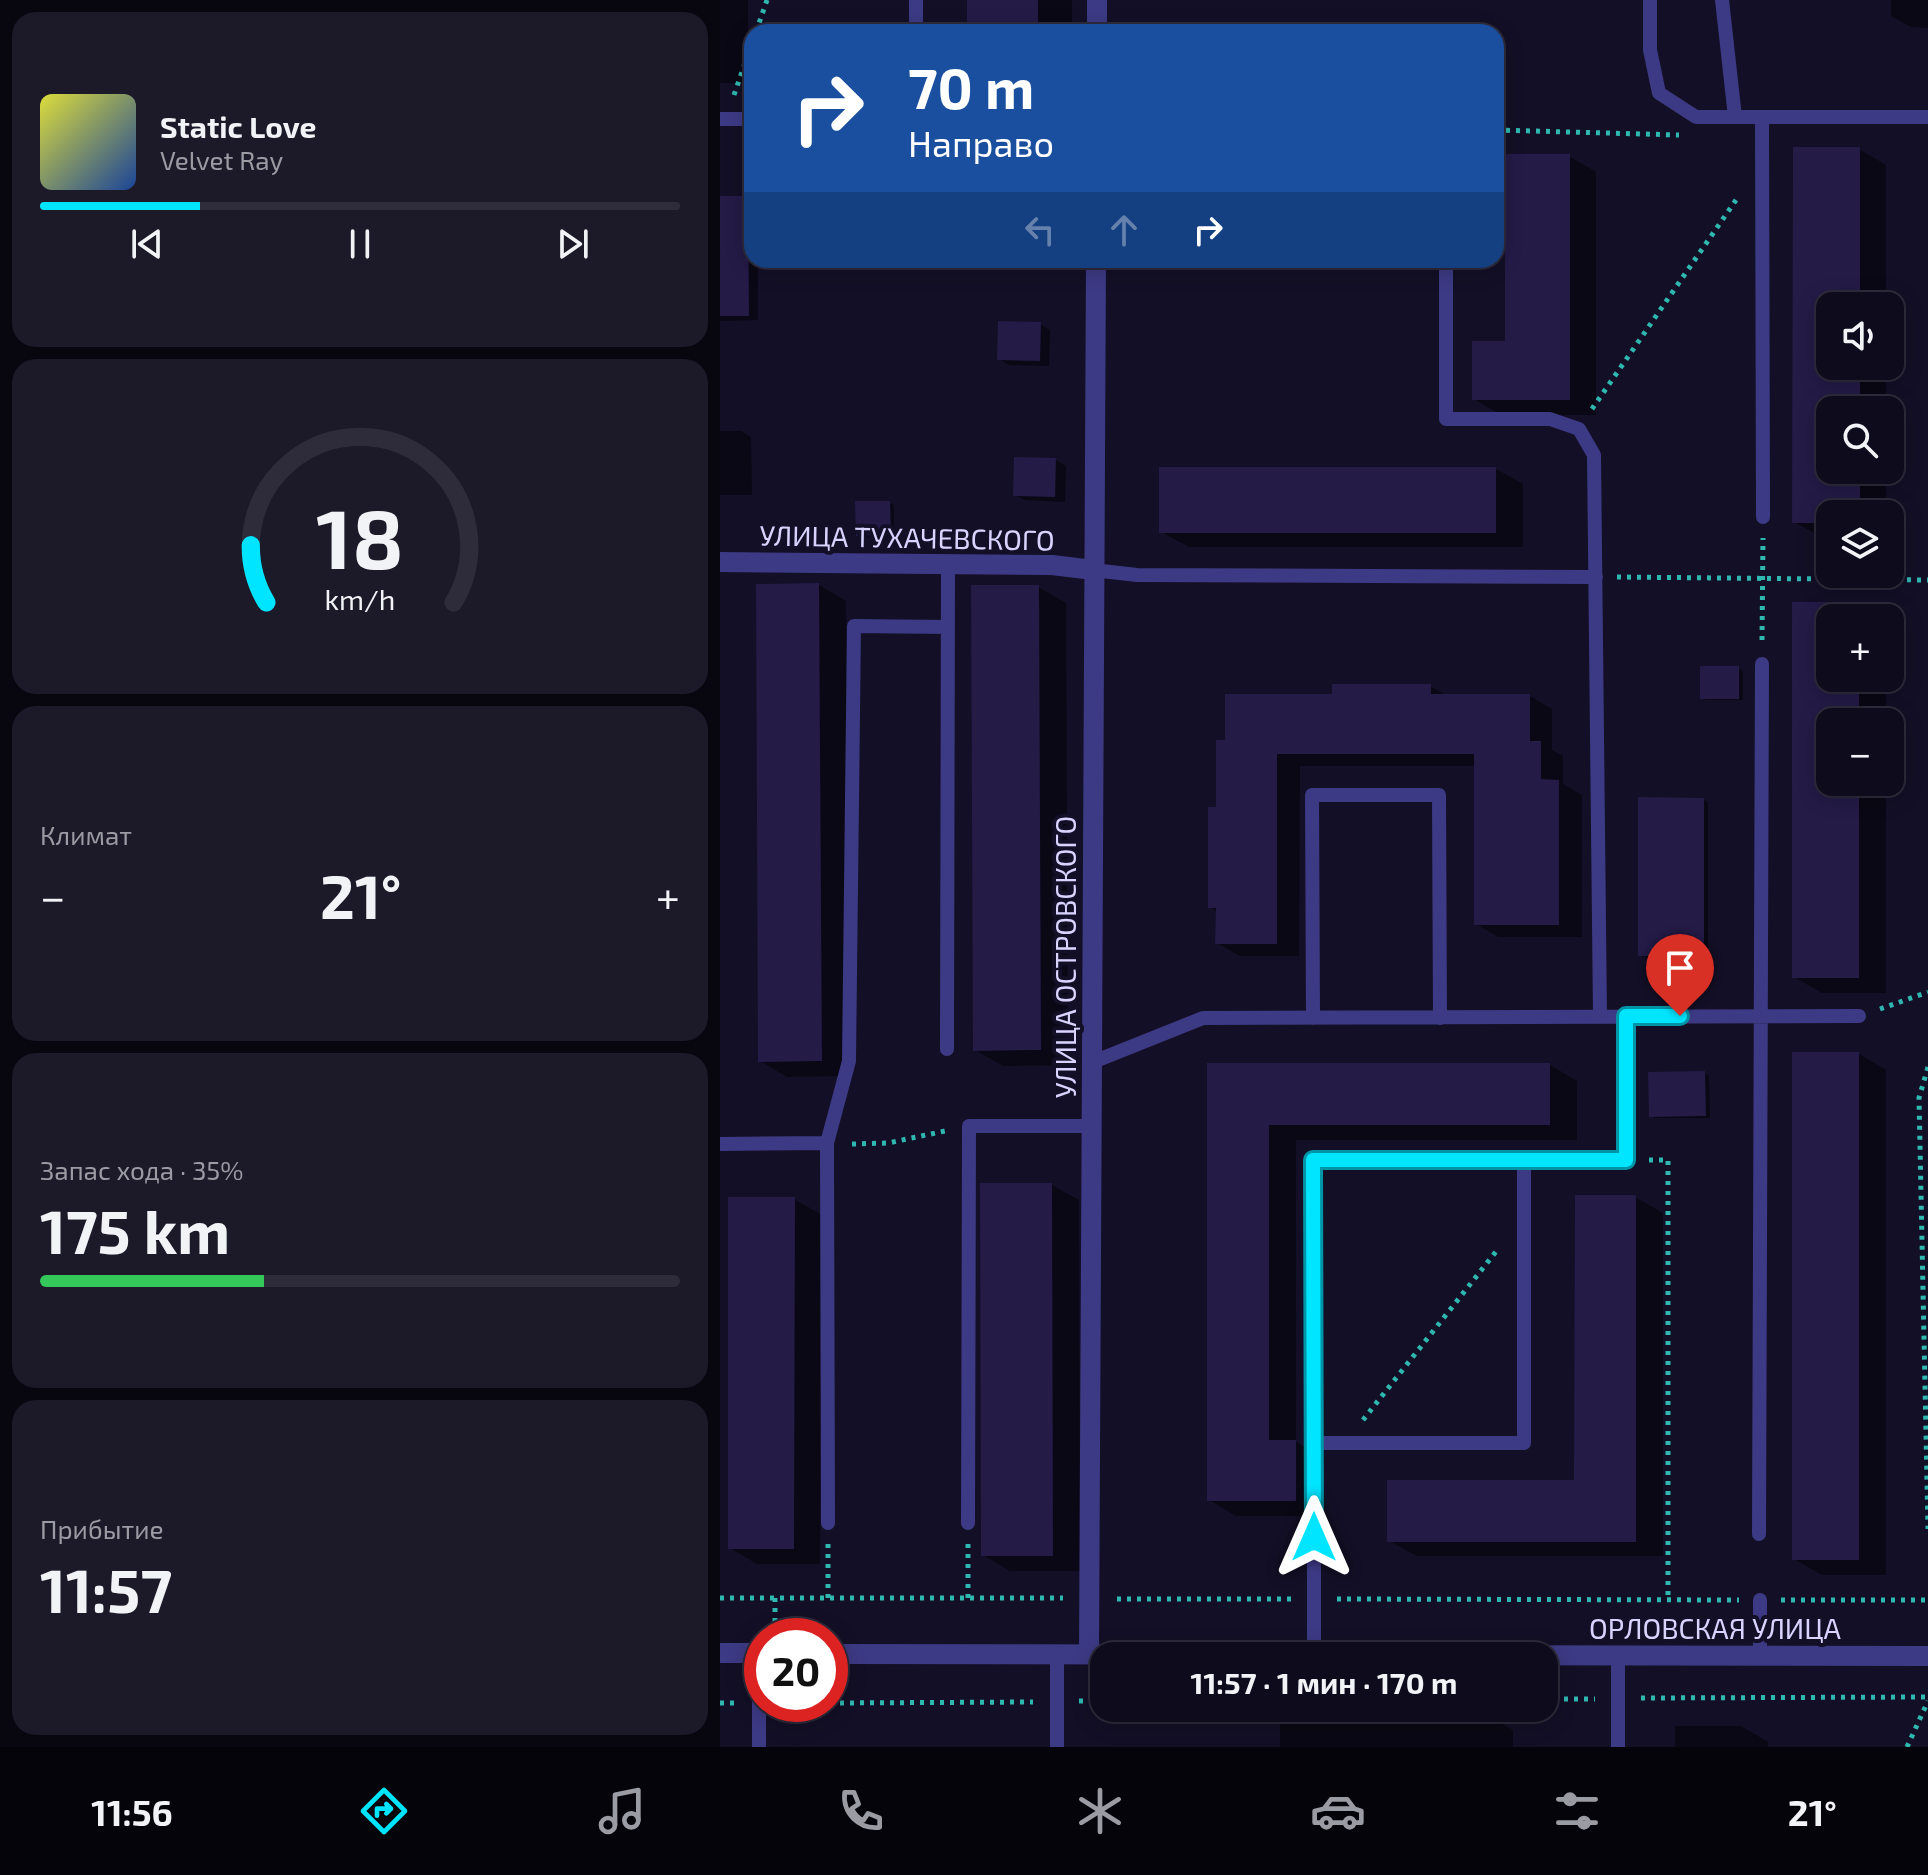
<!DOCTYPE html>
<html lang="ru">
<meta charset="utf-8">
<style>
:root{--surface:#0e0b1c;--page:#1c1929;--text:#f1f3f6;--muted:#9b9ba3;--line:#2e2b3b;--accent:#00e5ff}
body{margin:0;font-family:"Exo 2",sans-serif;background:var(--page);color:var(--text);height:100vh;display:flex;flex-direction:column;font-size:30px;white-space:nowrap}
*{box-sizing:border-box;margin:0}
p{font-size:26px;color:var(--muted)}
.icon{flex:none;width:44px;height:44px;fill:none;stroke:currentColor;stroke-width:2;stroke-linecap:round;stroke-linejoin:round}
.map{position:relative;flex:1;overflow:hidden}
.side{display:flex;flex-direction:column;gap:12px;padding:12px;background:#08060f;width:720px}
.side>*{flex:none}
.hud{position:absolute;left:24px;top:24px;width:760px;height:244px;border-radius:24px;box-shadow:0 4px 20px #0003,0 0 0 2px var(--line);background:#1a4fa0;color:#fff;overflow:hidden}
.fabs{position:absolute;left:1096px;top:292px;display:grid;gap:16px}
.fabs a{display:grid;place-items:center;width:88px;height:88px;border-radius:16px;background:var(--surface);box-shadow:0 4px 20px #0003,0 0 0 2px var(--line);font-size:40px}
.speed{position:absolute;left:24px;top:1618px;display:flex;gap:16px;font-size:40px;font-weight:700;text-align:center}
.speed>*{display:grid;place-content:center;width:104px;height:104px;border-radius:50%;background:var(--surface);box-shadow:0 4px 20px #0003,0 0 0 2px var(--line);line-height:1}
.speed .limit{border:12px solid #d22;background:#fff;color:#111}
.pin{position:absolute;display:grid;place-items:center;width:68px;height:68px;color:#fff;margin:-82px -34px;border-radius:50% 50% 50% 0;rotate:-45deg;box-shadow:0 0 8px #0007}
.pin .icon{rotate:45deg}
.me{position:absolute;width:88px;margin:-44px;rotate:0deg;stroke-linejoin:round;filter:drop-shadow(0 0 6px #0008)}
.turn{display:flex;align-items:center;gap:28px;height:168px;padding:0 32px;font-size:36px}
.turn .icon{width:104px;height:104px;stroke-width:2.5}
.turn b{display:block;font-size:56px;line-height:68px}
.lanes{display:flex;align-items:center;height:76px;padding:0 32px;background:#0003;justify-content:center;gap:40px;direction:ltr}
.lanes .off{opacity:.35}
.big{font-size:60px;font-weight:700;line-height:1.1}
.side .tile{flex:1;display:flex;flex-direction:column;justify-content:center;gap:12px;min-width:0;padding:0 28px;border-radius:24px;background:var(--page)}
.side .dial{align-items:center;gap:0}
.dial svg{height:208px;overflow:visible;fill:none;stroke:var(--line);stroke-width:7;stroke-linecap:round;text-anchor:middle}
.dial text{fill:var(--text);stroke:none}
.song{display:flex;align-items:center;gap:24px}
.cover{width:96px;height:96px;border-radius:12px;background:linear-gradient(135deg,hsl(60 70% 55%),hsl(220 70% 35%))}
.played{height:8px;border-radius:4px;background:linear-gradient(90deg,var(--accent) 25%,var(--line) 25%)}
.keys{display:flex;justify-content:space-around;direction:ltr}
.heat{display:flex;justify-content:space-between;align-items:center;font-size:44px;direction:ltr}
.charge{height:12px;border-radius:6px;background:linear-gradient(90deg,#34c759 35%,var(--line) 0)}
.trip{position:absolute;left:370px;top:1642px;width:468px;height:80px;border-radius:24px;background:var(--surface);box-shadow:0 4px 20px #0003,0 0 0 2px var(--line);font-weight:700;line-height:80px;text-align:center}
.dock{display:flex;height:128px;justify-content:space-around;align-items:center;background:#06040b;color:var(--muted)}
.dock .icon{width:56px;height:56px}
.dock .active{color:var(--accent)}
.dock b{font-size:36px;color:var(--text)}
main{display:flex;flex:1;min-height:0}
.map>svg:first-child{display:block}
.shadow{fill:#0007}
.building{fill:#241b47}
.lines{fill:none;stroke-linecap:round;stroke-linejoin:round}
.path{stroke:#2fb8b0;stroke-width:5;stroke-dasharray:4 6;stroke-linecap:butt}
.service{stroke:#3d3a85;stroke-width:14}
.minor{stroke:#3d3a85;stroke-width:20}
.tertiary{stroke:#3d3a85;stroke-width:20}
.route-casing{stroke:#0095a6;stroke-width:20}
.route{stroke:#00e5ff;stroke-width:14}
.labels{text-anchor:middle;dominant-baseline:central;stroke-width:8;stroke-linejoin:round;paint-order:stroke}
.street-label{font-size:28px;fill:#d9d4ff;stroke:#130f26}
</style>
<main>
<section class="side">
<div class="tile">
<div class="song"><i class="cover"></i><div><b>Static Love</b><p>Velvet Ray</p></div></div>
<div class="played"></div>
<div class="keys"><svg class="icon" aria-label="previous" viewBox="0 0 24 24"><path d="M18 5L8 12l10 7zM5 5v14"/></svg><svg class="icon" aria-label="pause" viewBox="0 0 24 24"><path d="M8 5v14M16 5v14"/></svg><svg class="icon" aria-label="next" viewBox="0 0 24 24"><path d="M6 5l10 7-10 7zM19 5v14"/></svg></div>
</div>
<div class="tile dial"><svg viewBox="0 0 100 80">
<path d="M14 69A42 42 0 1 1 86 69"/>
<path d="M14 69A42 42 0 0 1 8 47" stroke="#00e5ff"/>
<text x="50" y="56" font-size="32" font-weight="700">18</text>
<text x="50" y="72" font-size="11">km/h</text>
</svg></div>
<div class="tile"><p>Климат</p>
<div class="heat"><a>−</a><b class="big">21°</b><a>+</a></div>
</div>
<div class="tile"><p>Запас хода · 35%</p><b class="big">175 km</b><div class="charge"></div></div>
<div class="tile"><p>Прибытие</p><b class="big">11:57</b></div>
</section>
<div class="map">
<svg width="1208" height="1747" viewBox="0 0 1208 1747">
<rect width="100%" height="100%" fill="#130f26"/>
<path class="shadow" d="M 0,0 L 28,0 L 28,83 L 0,83 Z
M 249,0 L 352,0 L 352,32 L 249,32 Z
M 1171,0 L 1208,0 L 1208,28 L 1191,27 L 1171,16 Z
M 1075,149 L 1139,149 L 1166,165 L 1166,306 L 1110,306 L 1110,366 L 1166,366 L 1166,410 L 1110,410 L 1110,470 L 1166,470 L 1166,514 L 1110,514 L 1110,537 L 1102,537 L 1074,522 Z
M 776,156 L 849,156 L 876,172 L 876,415 L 781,415 L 754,399 L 787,343 L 787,227 L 776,227 Z
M 0,198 L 28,198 L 32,201 L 32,260 L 38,260 L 38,320 L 0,321 Z
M 320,324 L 330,330 L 329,366 L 289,365 L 279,359 Z
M 0,431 L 21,431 L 31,437 L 32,495 L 0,495 Z
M 336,460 L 346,466 L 345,502 L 305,500 L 295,495 Z
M 776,469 L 803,484 L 803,547 L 469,547 L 441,532 Z
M 169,503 L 174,505 L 174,536 L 143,537 L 138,534 Z
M 99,585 L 126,601 L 129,1076 L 67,1077 L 40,1061 Z
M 318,587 L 346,603 L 348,1065 L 283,1066 L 255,1050 Z
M 1074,604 L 1139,604 L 1163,618 L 1110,618 L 1110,678 L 1166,678 L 1166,722 L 1110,722 L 1110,782 L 1166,782 L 1166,993 L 1102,993 L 1074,977 Z
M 1018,668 L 1023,671 L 1023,700 L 986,700 L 982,698 Z
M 710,686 L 728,696 L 810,696 L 832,709 L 832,750 L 843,756 L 843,784 L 862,795 L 862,937 L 778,937 L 756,924 L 756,766 L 580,766 L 579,956 L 520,956 L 497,943 L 498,912 L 490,907 L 498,809 L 507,742 L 614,696 Z
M 984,800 L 988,802 L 988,957 L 924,957 L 920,954 Z
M 1139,1054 L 1166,1070 L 1166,1575 L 1102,1575 L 1074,1559 Z
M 489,1065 L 830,1065 L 857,1081 L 857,1140 L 576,1140 L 576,1442 L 603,1458 L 603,1516 L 516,1516 L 489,1500 Z
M 985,1073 L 989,1076 L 990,1118 L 935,1118 L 931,1116 Z
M 332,1185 L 359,1200 L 360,1571 L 290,1571 L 263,1555 Z
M 915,1197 L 943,1213 L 943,1556 L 697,1556 L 669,1541 L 856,1482 Z
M 74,1199 L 102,1215 L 100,1564 L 37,1564 L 10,1548 Z
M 560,1724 L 782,1724 L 793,1730 L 793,1747 L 560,1747 Z
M 955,1726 L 1021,1726 L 1048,1742 L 1048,1747 L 955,1747 Z"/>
<path class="building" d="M 247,0 L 318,0 L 318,32 L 247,32 Z
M 1073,147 L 1140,147 L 1140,306 L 1110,306 L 1110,366 L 1140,366 L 1140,410 L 1110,410 L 1110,470 L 1140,470 L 1140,514 L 1110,514 L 1110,523 L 1072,523 Z
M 776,154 L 850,154 L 850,400 L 752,400 L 752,341 L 785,341 L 785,213 L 776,213 Z
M 0,196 L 28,196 L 29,316 L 0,316 Z
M 278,321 L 321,322 L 320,361 L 277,360 Z
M 294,457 L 336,458 L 335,497 L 293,496 Z
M 439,467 L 776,467 L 776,533 L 439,533 Z
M 135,501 L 170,501 L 171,534 L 136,536 Z
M 99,583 L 102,1061 L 38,1062 L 36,584 Z
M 251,585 L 319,585 L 321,1050 L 253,1051 Z
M 1072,602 L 1110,602 L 1110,678 L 1139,678 L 1139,722 L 1110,722 L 1110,782 L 1139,782 L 1139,978 L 1072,978 Z
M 980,666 L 1019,666 L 1019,699 L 980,699 Z
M 612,684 L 711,684 L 711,694 L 810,694 L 810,741 L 821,741 L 821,779 L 839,780 L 839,925 L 754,925 L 754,754 L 557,754 L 557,944 L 495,944 L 496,908 L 488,908 L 488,807 L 496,807 L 496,740 L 505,740 L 505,694 L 612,694 Z
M 918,797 L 984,798 L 984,956 L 918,956 Z
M 1072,1052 L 1139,1052 L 1139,1560 L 1072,1560 Z
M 487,1063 L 830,1063 L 830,1125 L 549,1125 L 549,1440 L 576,1440 L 576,1501 L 487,1501 Z
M 985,1071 L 986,1116 L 929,1117 L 928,1072 Z
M 260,1183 L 332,1183 L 333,1556 L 261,1556 Z
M 855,1195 L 916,1195 L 916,1542 L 667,1542 L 667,1480 L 854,1480 Z
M 8,1197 L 75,1197 L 74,1549 L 8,1549 Z"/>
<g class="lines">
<path class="path" d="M 36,32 L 47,0
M 14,95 L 32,43
M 776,130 L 959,135
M 872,409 L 1016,200
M 897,577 L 1208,580
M 1042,640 L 1043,538
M 1160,1009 L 1208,992
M 1208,1067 L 1199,1098 L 1208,1529
M 132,1144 L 168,1143 L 225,1131
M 929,1160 L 948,1160 L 948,1600
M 643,1420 L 778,1249
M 108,1544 L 108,1598
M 248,1544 L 248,1598
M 0,1598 L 343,1598
M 55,1598 L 55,1629
M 397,1599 L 571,1599
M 617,1599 L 1019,1600
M 1061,1600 L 1208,1600
M 921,1698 L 1208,1697
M 824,1699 L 875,1699
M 359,1701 L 384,1701
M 0,1703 L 15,1703
M 110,1703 L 313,1702
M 1187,1747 L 1208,1701"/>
<path class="service" d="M 196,0 L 196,32
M 930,0 L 930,50 L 939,93 L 976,117 L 1208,117
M 1002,0 L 1015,117
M 1042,117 L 1043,517
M 0,119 L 32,119
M 726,260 L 726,419 L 830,419 L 859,429 L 874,455 L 880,1016
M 373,570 L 417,575 L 876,577
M 593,1018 L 592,795 L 719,795 L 720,1018
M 227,1049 L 228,564
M 373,1062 L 483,1018 L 1139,1016
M 0,1144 L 107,1143
M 804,1160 L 804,1443 L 594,1443 L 593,1160 L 906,1160 L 906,1016
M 108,1523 L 107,1143 L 129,1061 L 134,626 L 228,627
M 248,1523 L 249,1126 L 372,1126
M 1039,1534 L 1042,664
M 1040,1600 L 1040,1656
M 39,1653 L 39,1747
M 594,1655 L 594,1443
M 898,1656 L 898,1747
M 337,1747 L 337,1654"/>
<path class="minor" d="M 377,32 L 377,0
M 0,562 L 332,565 L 373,570
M 369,1654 L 376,260"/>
<path class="tertiary" d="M 0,1653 L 42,1653
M 110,1654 L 1208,1656"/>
</g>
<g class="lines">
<g class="route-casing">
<path id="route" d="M 594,1537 L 593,1160 L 906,1160 L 906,1016 L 960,1016"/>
</g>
<use href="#route" class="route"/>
</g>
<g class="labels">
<g class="street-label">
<text transform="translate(187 537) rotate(1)">УЛИЦА ТУХАЧЕВСКОГО</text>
<text transform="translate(345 957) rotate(-90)">УЛИЦА ОСТРОВСКОГО</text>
<text x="995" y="1628">ОРЛОВСКАЯ УЛИЦА</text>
</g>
</g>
</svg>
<div class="fabs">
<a><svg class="icon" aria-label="sound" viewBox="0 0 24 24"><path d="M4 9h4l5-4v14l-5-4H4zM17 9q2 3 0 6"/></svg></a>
<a><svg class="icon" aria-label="search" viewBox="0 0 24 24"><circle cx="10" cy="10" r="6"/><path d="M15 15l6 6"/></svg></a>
<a><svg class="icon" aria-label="layers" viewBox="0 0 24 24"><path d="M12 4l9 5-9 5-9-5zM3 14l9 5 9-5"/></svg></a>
<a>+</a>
<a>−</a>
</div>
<div class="speed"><div class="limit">20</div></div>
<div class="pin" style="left:960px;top:1016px;background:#d93025"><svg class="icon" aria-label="arrive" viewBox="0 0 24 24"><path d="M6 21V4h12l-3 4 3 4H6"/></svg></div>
<svg class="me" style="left:594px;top:1537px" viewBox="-20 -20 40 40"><path d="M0-17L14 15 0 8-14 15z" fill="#00e5ff" stroke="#fff" stroke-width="4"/></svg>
<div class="trip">11:57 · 1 мин · 170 m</div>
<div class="hud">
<div class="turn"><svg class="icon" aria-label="right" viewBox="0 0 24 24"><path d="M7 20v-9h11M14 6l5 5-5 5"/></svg><div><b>70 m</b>Направо</div></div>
<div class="lanes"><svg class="icon off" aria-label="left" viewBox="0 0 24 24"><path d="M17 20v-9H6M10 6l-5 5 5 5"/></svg><svg class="icon off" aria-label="ahead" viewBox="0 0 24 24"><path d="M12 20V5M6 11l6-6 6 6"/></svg><svg class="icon" aria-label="right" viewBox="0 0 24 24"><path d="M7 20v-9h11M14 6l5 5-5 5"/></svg></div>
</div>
</div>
</main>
<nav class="dock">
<b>11:56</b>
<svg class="icon active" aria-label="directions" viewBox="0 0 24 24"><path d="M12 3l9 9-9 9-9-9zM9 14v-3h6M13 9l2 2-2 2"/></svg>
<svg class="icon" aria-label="music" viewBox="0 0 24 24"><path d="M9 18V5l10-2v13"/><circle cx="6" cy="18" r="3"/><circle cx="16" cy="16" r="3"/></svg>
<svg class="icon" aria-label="phone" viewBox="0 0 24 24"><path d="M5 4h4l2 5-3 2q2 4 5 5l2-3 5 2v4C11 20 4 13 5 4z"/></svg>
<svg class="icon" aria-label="climate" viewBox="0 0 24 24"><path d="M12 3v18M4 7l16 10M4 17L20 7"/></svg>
<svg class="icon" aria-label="car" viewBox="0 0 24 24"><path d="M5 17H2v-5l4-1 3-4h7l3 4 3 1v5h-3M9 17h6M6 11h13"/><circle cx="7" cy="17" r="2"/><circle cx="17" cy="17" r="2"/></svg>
<svg class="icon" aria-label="filters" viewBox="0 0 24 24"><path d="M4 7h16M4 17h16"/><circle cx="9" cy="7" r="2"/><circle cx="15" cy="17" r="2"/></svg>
<b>21°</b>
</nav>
